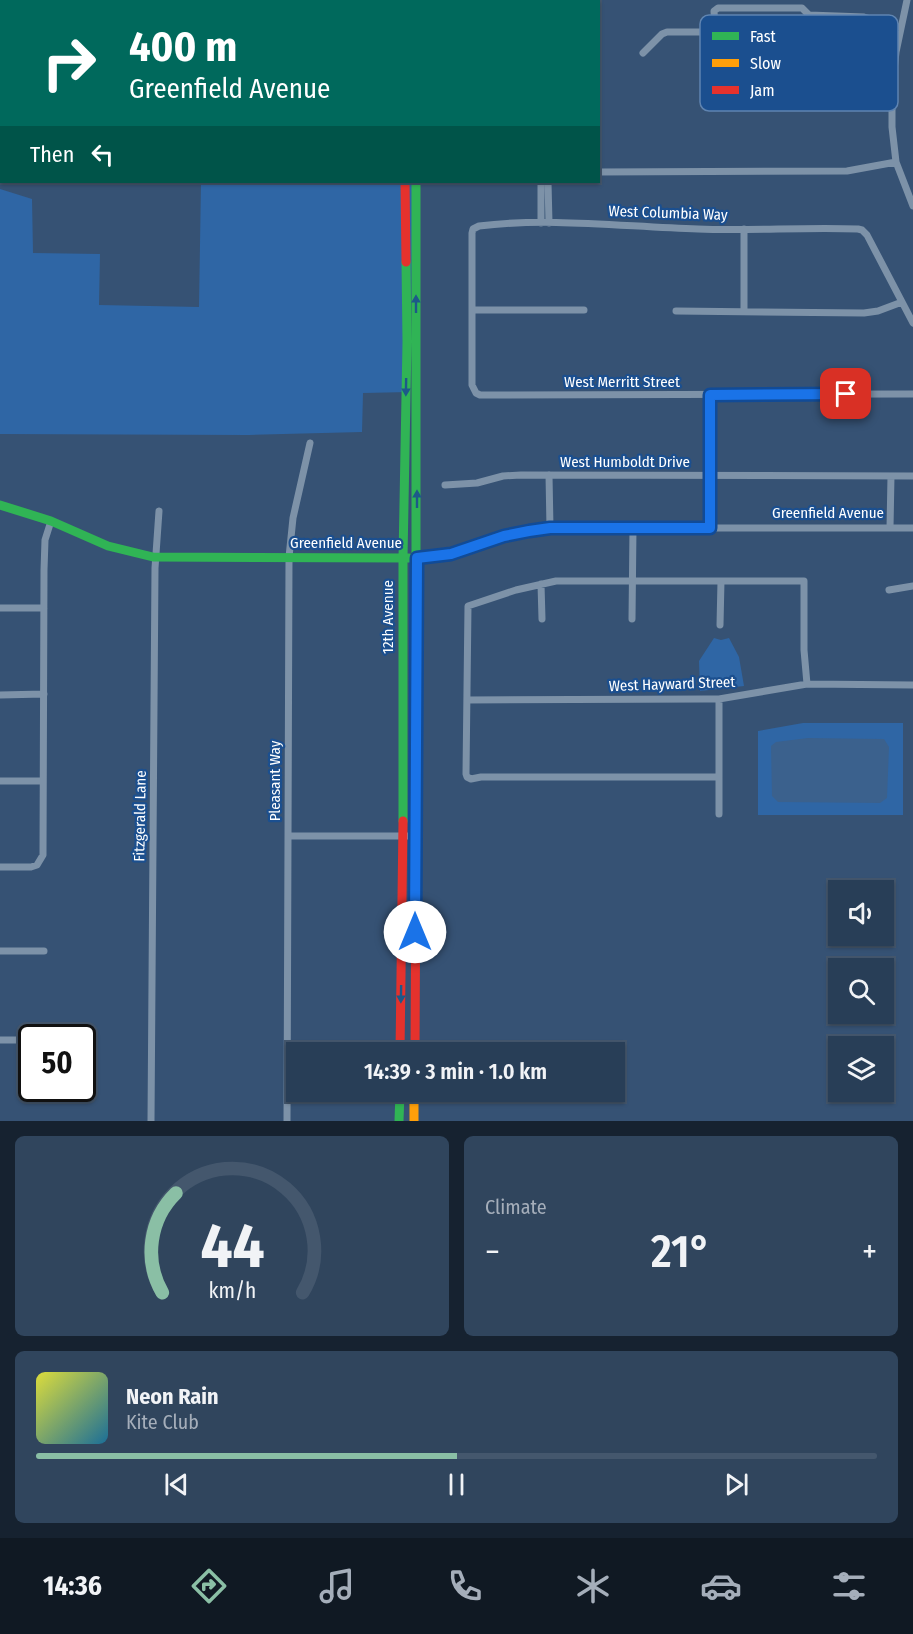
<!DOCTYPE html>
<meta charset="utf-8">
<style>
:root{--surface:#283e57;--page:#30455d;--text:#f1f3f6;--muted:#a5aeba;--line:#44576d;--accent:#8abfa5}
body{margin:0;font-family:"Fira Sans Condensed",sans-serif;background:var(--page);color:var(--text);height:100vh;display:flex;flex-direction:column;font-size:22px;white-space:nowrap}
*{box-sizing:border-box;margin:0}
p{font-size:20px;color:var(--muted)}
.icon{flex:none;width:33px;height:33px;fill:none;stroke:currentColor;stroke-width:2;stroke-linecap:round;stroke-linejoin:round}
.map{position:relative;height:1121px;overflow:hidden}
.sheet{display:flex;flex-direction:column;gap:15px;padding:15px;background:#162230;flex:1}
.sheet>*{flex:none}
.banner{position:absolute;left:0px;top:0px;width:600px;height:183px;box-shadow:0 2px 4px #0004,0 0 0 2px var(--line);background:#00695c;color:#fff;overflow:hidden}
.fabs{position:absolute;left:828px;top:880px;display:grid;gap:12px}
.fabs a{display:grid;place-items:center;width:66px;height:66px;border-radius:0px;background:var(--surface);box-shadow:0 2px 4px #0004,0 0 0 2px var(--line);font-size:30px}
.speed{position:absolute;left:18px;top:1024px;display:flex;gap:12px;font-size:30px;font-weight:700;text-align:center}
.speed>*{display:grid;place-content:center;width:78px;height:78px;border-radius:50%;background:var(--surface);box-shadow:0 2px 4px #0004,0 0 0 2px var(--line);line-height:1}
.speed .limit{border:3px solid #111;border-radius:9px;background:#fff;color:#111}
.pin{position:absolute;display:grid;place-items:center;width:51px;height:51px;color:#fff;margin:-26px;border-radius:12px;box-shadow:0 3px 9px #0006}
.me{position:absolute;width:66px;margin:-33px;rotate:0deg;stroke-linejoin:round;filter:drop-shadow(0 0 4px #0008)}
.turn{display:flex;align-items:center;gap:21px;height:126px;padding:0 30px;font-size:27px}
.turn .icon{width:78px;height:78px;stroke-width:2.5}
.turn b{display:block;font-size:42px;line-height:51px}
.then{display:flex;align-items:center;height:57px;padding:0 30px;background:#0003;gap:12px;font-size:22px}
.big{font-size:45px;font-weight:600;line-height:1.1}
.sheet .widget{flex:1;display:flex;flex-direction:column;justify-content:center;gap:9px;min-width:0;padding:0 21px;border-radius:9px;background:var(--page)}
.sheet .dial{align-items:center;gap:0}
.dial svg{height:156px;overflow:visible;fill:none;stroke:var(--line);stroke-width:7;stroke-linecap:round;text-anchor:middle}
.dial text{fill:var(--text);stroke:none}
.song{display:flex;align-items:center;gap:18px}
.cover{width:72px;height:72px;border-radius:9px;background:linear-gradient(135deg,hsl(60 70% 55%),hsl(200 70% 35%))}
.played{height:6px;border-radius:3px;background:linear-gradient(90deg,var(--accent) 50%,var(--line) 50%)}
.keys{display:flex;justify-content:space-around;direction:ltr}
.heat{display:flex;justify-content:space-between;align-items:center;font-size:33px;direction:ltr}
.sheet .tiles{flex:1;display:grid;gap:15px;grid-template-columns:1fr 1fr}
.widget:last-child{grid-column:span 2}
.trip{position:absolute;left:286px;top:1042px;width:339px;height:60px;border-radius:0px;background:var(--surface);box-shadow:0 2px 4px #0004,0 0 0 2px var(--line);font-weight:600;line-height:60px;text-align:center}
.tabs{display:flex;height:96px;justify-content:space-around;align-items:center;background:#101923;color:var(--muted)}
.tabs .icon{width:42px;height:42px}
.tabs .current{color:var(--accent)}
.tabs b{font-size:27px;color:var(--text)}
.map>svg:first-child{display:block}
.green{fill:#2f66a5}
.water{fill:#3b618d}
.lines{fill:none;stroke-linecap:round;stroke-linejoin:round}
.street{stroke:#7d92a8;stroke-width:7}
.fast{stroke:#30b455;stroke-width:9}
.slow{stroke:#ff9f0a;stroke-width:9}
.jam{stroke:#e5322d;stroke-width:9}
.oneway{fill:#1d5989}
.route-casing{stroke:#114b97;stroke-width:15}
.route{stroke:#1a73e8;stroke-width:10}
.labels{text-anchor:middle;dominant-baseline:central;stroke-width:4.5;stroke-linejoin:round;paint-order:stroke}
.street-label{font-size:15px;fill:#fff;stroke:#1b4f8f}
.key{fill:#1b4f8f;stroke:#5f84b1;stroke-width:1.5}
.key-label{font-size:16px;fill:#fff}
</style>
<div class="map">
<svg width="913" height="1121" viewBox="0 0 913 1121">
<rect width="100%" height="100%" fill="#365274"/>
<path class="green" d="M 35,0 L 404,0 L 404,2 L 35,2 Z
M 201,182 L 413,182 L 410,392 L 363,393 L 362,432 L 249,435 L 0,434 L 0,189 L 32,199 L 33,253 L 100,254 L 99,305 L 199,307 Z
M 714,638 L 721,640 L 729,638 L 739,657 L 744,686 L 700,691 L 699,661 Z
M 803,723 L 903,723 L 903,815 L 758,815 L 758,731 Z"/>
<path class="water" d="M 808,738 L 884,739 L 889,747 L 887,798 L 880,803 L 778,802 L 772,796 L 771,746 L 776,742 Z"/>
<g class="lines">
<path class="street" d="M 53,0 L 53,2
M 907,0 L 896,52 L 892,89 L 892,127 L 896,162 L 913,206
M 643,53 L 662,34 L 667,32 L 712,32 L 715,28 L 714,11 L 718,8 L 802,8 L 809,15 L 864,17 L 901,28
M 598,172 L 847,171 L 896,162
M 541,182 L 541,223
M 548,182 L 549,223
M 744,229 L 744,311
M 472,310 L 584,310
M 676,311 L 864,313 L 878,311 L 902,302
M 913,323 L 867,235 L 862,230 L 858,229 C 805,227 751,231 698,229 C 625,227 552,217 479,226 L 473,229 L 472,233 L 472,385 L 476,393 L 480,395 L 913,394
M 549,475 L 550,528
M 445,485 L 477,483 L 503,476 L 521,475 L 913,476
M 710,528 L 710,395
M 890,528 L 891,476
M 417,558 L 451,554 L 504,536 L 529,530 L 550,528 L 913,528
M 541,584 L 542,619
M 889,590 L 913,586
M 0,608 L 44,608
M 632,619 L 633,528
M 720,625 L 721,581
M 0,695 L 44,694
M 719,699 L 719,814
M 467,700 L 705,699 L 719,699 L 807,684 L 913,685
M 719,777 L 481,777 L 471,779 L 467,777 L 466,774 L 468,606 L 516,590 L 556,581 L 804,581 L 804,650 L 807,684
M 0,781 L 43,781
M 289,836 L 415,836
M 0,867 L 31,867 L 37,865 L 43,855 L 44,570 L 45,540 L 51,521
M 0,951 L 44,951
M 0,1040 L 32,1040
M 151,1121 L 155,568 L 159,511
M 287,1121 L 289,557 L 293,518 L 310,443"/>
<path class="fast" d="M 415,0 L 415,2
M 0,505 L 51,521 L 108,546 L 153,557 L 409,558
M 403,821 L 403,558 L 407,342 L 406,262
M 416,856 L 416,182
M 399,1121 L 400,1092"/>
<path class="slow" d="M 404,0 L 404,2
M 414,1092 L 414,1121"/>
<path class="jam" d="M 405,182 L 406,262
M 400,1053 L 403,821
M 415,1053 L 416,856"/>
</g>
<defs><path id="oneway-solid" d="M-6-.8H1V-3.2L6.5 0L1 3.2V.8H-6Z" transform="scale(1.5)"/></defs>
<g class="oneway">
<use href="#oneway-solid" transform="translate(416 304) rotate(-90)"/>
<use href="#oneway-solid" transform="translate(406 387) rotate(91)"/>
<use href="#oneway-solid" transform="translate(417 499) rotate(-90)"/>
<use href="#oneway-solid" transform="translate(401 994) rotate(91)"/>
</g>
<g class="lines">
<g class="route-casing">
<path id="route" d="M 415,932 L 417,558 L 451,554 L 504,536 L 529,531 L 550,528 L 710,528 L 710,395 L 846,394"/>
</g>
<use href="#route" class="route"/>
</g>
<g class="labels">
<g class="street-label">
<text transform="translate(668 213) rotate(2)">West Columbia Way</text>
<text x="622" y="382">West Merritt Street</text>
<text x="625" y="462">West Humboldt Drive</text>
<text x="828" y="513">Greenfield Avenue</text>
<text x="346" y="543">Greenfield Avenue</text>
<text transform="translate(388 617) rotate(-90)">12th Avenue</text>
<text transform="translate(672 684) rotate(-2)">West Hayward Street</text>
<text transform="translate(275 781) rotate(-90)">Pleasant Way</text>
<text transform="translate(140 816) rotate(-89)">Fitzgerald Lane</text>
</g>
</g>
<rect x="700" y="15" width="198" height="96" rx="9" class="key"/>
<rect x="712" y="32" width="27" height="8" fill="#30b455"/>
<rect x="712" y="59" width="27" height="8" fill="#ff9f0a"/>
<rect x="712" y="86" width="27" height="8" fill="#e5322d"/>
<g class="key-label">
<text x="750" y="42">Fast</text>
<text x="750" y="69">Slow</text>
<text x="750" y="96">Jam</text>
</g>
</svg>
<div class="fabs">
<a><svg class="icon" aria-label="sound" viewBox="0 0 24 24"><path d="M4 9h4l5-4v14l-5-4H4zM17 9q2 3 0 6"/></svg></a>
<a><svg class="icon" aria-label="search" viewBox="0 0 24 24"><circle cx="10" cy="10" r="6"/><path d="M15 15l6 6"/></svg></a>
<a><svg class="icon" aria-label="layers" viewBox="0 0 24 24"><path d="M12 4l9 5-9 5-9-5zM3 14l9 5 9-5"/></svg></a>
</div>
<div class="speed"><div class="limit">50</div></div>
<div class="pin" style="left:846px;top:394px;background:#d93025"><svg class="icon" aria-label="arrive" viewBox="0 0 24 24"><path d="M6 21V4h12l-3 4 3 4H6"/></svg></div>
<svg class="me" style="left:415px;top:932px" viewBox="-20 -20 40 40"><circle r="19" fill="#fff"/><path d="M0-13L10 11 0 6-10 11z" fill="#1a73e8"/></svg>
<div class="trip">14:39 · 3 min · 1.0 km</div>
<div class="banner">
<div class="turn"><svg class="icon" aria-label="right" viewBox="0 0 24 24"><path d="M7 20v-9h11M14 6l5 5-5 5"/></svg><div><b>400 m</b>Greenfield Avenue</div></div>
<div class="then">Then<svg class="icon" aria-label="left" viewBox="0 0 24 24"><path d="M17 20v-9H6M10 6l-5 5 5 5"/></svg></div>
</div>
</div>
<section class="sheet">
<div class="tiles">
<div class="widget dial"><svg viewBox="0 0 100 80">
<path d="M14 69A42 42 0 1 1 86 69"/>
<path d="M14 69A42 42 0 0 1 21 18" stroke="#8abfa5"/>
<text x="50" y="56" font-size="32" font-weight="700">44</text>
<text x="50" y="72" font-size="11">km/h</text>
</svg></div>
<div class="widget"><p>Climate</p>
<div class="heat"><a>−</a><b class="big">21°</b><a>+</a></div>
</div>
<div class="widget">
<div class="song"><i class="cover"></i><div><b>Neon Rain</b><p>Kite Club</p></div></div>
<div class="played"></div>
<div class="keys"><svg class="icon" aria-label="previous" viewBox="0 0 24 24"><path d="M18 5L8 12l10 7zM5 5v14"/></svg><svg class="icon" aria-label="pause" viewBox="0 0 24 24"><path d="M8 5v14M16 5v14"/></svg><svg class="icon" aria-label="next" viewBox="0 0 24 24"><path d="M6 5l10 7-10 7zM19 5v14"/></svg></div>
</div>
</div>
</section>
<nav class="tabs">
<b>14:36</b>
<svg class="icon current" aria-label="directions" viewBox="0 0 24 24"><path d="M12 3l9 9-9 9-9-9zM9 14v-3h6M13 9l2 2-2 2"/></svg>
<svg class="icon" aria-label="music" viewBox="0 0 24 24"><path d="M9 18V5l10-2v13"/><circle cx="6" cy="18" r="3"/><circle cx="16" cy="16" r="3"/></svg>
<svg class="icon" aria-label="phone" viewBox="0 0 24 24"><path d="M5 4h4l2 5-3 2q2 4 5 5l2-3 5 2v4C11 20 4 13 5 4z"/></svg>
<svg class="icon" aria-label="climate" viewBox="0 0 24 24"><path d="M12 3v18M4 7l16 10M4 17L20 7"/></svg>
<svg class="icon" aria-label="car" viewBox="0 0 24 24"><path d="M5 17H2v-5l4-1 3-4h7l3 4 3 1v5h-3M9 17h6M6 11h13"/><circle cx="7" cy="17" r="2"/><circle cx="17" cy="17" r="2"/></svg>
<svg class="icon" aria-label="filters" viewBox="0 0 24 24"><path d="M4 7h16M4 17h16"/><circle cx="9" cy="7" r="2"/><circle cx="15" cy="17" r="2"/></svg>
</nav>
